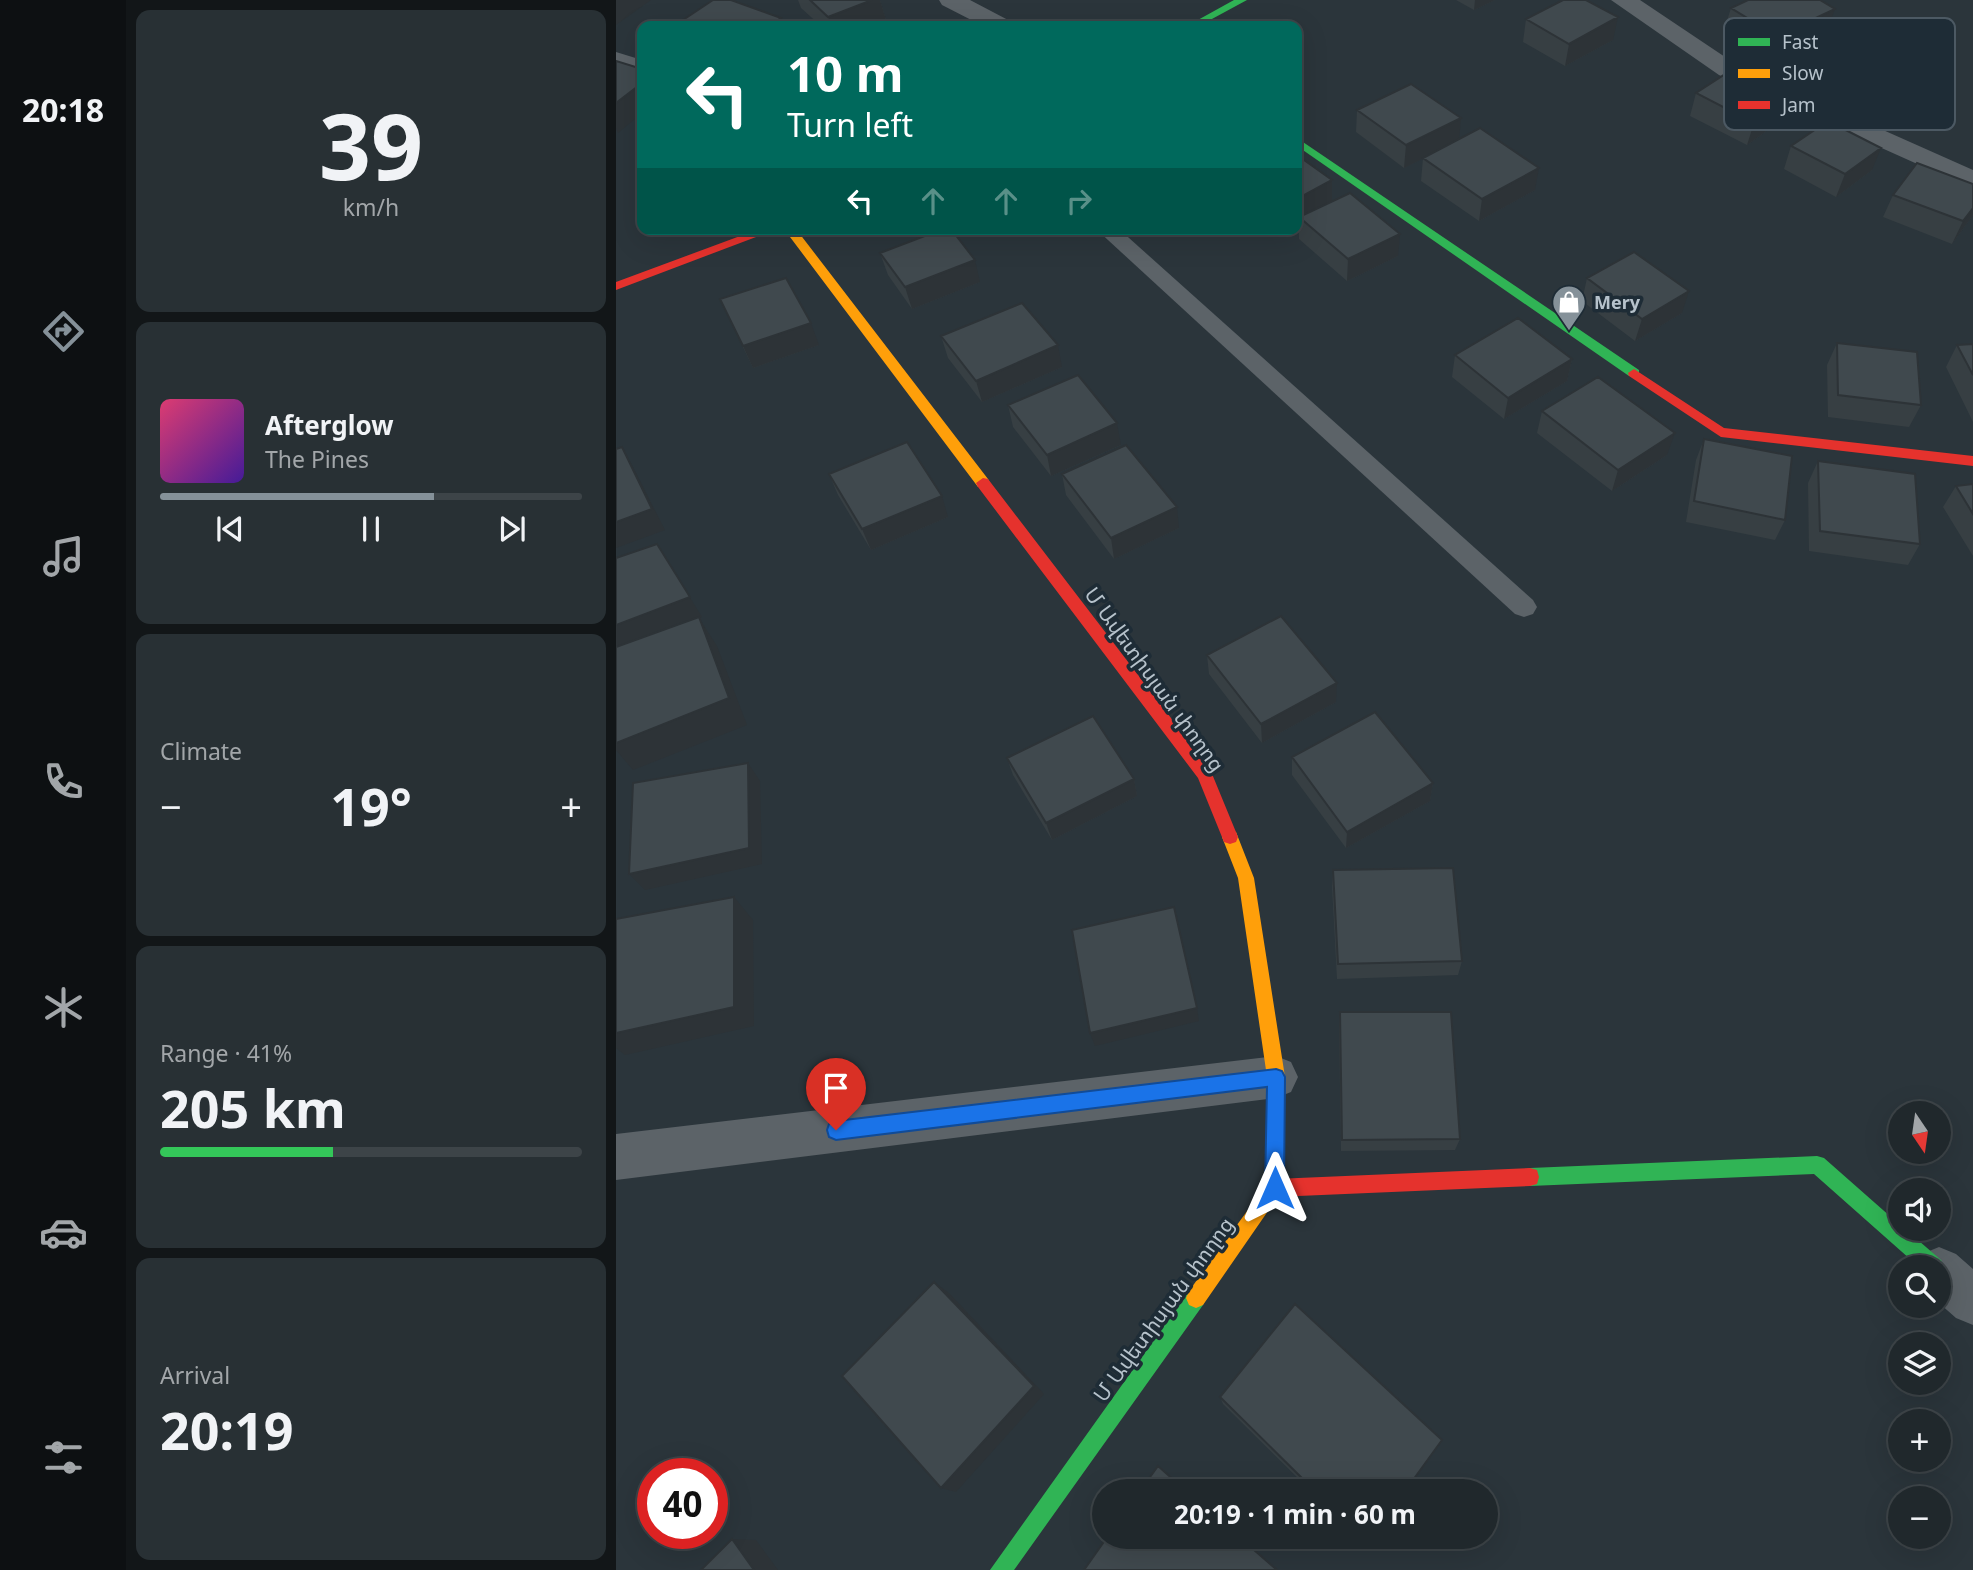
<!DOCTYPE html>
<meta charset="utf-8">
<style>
:root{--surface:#20282c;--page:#283034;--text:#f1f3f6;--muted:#a2a6a9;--line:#3d4448;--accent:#859199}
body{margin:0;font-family:"Noto Sans","Noto Sans Armenian",sans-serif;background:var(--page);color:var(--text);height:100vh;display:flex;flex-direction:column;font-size:26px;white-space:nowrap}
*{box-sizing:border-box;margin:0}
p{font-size:23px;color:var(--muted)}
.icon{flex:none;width:38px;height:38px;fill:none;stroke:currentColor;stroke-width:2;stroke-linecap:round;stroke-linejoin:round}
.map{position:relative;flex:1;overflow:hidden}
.sheet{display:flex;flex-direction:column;gap:10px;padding:10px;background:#121618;width:490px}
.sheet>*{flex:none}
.hud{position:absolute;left:21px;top:21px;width:665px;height:214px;border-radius:14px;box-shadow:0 7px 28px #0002,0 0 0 2px var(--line);background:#00695c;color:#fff;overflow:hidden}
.needle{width:46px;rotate:167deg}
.controls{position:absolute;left:1272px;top:1101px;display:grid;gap:14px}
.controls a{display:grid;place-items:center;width:63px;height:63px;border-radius:50%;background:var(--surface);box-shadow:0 7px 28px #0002,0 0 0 2px var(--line);font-size:35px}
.speed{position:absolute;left:21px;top:1458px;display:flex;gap:14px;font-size:35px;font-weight:700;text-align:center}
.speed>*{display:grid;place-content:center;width:91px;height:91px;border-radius:50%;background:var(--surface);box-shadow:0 7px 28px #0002,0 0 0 2px var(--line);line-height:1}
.speed .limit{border:10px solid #d22;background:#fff;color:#111}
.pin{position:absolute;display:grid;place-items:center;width:60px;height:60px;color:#fff;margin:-72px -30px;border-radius:50% 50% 50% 0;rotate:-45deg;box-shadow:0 0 7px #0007}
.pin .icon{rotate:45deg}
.me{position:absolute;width:77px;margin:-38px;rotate:0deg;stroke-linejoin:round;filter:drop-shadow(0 0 5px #0008)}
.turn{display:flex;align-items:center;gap:24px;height:147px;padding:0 35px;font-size:32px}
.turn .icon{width:91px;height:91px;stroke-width:2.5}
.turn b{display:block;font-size:49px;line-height:60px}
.lanes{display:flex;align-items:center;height:66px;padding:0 35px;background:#0003;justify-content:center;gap:35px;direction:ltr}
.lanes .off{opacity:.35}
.big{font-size:52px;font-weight:700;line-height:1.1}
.sheet .tile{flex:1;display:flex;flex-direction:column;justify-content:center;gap:10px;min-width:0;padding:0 24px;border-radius:14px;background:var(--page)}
.sheet .dial{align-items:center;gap:0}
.dial b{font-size:91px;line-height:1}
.song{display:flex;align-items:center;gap:21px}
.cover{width:84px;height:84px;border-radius:10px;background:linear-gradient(135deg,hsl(340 70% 55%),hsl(260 70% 35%))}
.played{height:7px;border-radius:4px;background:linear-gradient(90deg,var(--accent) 65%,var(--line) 65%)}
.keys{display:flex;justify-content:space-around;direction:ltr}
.heat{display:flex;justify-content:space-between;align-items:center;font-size:38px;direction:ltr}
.charge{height:10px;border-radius:5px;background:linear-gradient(90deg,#34c759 41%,var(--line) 0)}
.trip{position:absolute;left:476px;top:1479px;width:406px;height:70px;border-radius:35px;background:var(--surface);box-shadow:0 7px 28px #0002,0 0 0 2px var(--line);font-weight:700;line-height:70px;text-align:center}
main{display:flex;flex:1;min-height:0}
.dock{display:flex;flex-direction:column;width:126px;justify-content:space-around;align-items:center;background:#0d1012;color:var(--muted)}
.dock .icon{width:49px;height:49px}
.dock .on{color:var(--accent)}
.dock b{font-size:32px;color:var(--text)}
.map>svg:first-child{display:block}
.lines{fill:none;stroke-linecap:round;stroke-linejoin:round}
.lane{fill:#5c6368;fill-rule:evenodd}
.street{fill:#5c6368;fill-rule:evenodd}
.fast{fill:#30b455;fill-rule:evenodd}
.slow{fill:#ff9f0a;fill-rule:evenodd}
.jam{fill:#e5322d;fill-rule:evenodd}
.wall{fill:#373f43}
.shaded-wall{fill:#2d3337}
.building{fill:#40494e;stroke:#2d3337;stroke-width:2}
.route{fill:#1a73e8;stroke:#114b97;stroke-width:2}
.labels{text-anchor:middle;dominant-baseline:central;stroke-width:7;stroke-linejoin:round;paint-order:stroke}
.far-poi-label{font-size:18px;font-weight:bold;fill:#b6c2cb;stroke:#1e2c36;text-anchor:start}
.street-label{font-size:21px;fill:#b6c2cb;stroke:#1e2c36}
.key{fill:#1e2c36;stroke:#4c5963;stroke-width:2}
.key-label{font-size:19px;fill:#b6c2cb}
</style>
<main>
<nav class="dock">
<b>20:18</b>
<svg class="icon on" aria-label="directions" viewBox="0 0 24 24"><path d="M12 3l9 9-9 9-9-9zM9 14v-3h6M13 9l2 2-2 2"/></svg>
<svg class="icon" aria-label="music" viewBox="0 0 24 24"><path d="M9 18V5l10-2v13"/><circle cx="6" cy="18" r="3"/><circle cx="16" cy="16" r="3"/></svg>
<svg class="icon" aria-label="phone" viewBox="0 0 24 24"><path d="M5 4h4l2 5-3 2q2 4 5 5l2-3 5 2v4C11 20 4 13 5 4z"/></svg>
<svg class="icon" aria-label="climate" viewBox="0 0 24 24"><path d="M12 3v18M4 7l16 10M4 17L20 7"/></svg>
<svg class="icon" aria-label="car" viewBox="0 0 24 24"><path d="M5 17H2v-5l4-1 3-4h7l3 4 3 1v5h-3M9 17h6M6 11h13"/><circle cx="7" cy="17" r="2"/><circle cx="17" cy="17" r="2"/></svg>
<svg class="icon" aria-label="filters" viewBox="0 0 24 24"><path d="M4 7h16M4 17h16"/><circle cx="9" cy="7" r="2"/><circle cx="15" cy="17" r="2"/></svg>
</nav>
<section class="sheet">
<div class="tile dial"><b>39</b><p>km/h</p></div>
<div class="tile">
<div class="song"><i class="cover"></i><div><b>Afterglow</b><p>The Pines</p></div></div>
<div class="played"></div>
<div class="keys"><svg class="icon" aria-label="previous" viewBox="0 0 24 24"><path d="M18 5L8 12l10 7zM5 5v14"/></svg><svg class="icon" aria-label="pause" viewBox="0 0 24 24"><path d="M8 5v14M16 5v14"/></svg><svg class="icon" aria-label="next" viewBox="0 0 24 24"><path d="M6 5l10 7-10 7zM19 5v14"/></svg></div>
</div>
<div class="tile"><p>Climate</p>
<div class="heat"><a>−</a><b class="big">19°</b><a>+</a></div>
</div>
<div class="tile"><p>Range · 41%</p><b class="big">205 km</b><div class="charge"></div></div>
<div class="tile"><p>Arrival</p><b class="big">20:19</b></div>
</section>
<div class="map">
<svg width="1357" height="1570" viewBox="0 0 1357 1570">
<rect width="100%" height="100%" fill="#2b353b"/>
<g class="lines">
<path class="lane" d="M 480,229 L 503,229 L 917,600 L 921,607 L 917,614 L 908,617 L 899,614 Z"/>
<path class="street" d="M 323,0 L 354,0 L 394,21 L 398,26 L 367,26 L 326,5 Z
M 995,0 L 1024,0 L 1121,65 L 1357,170 L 1357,189 L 1103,75 Z
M 0,52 L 26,60 L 26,77 L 0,69 Z
M 660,1056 L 675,1062 L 682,1077 L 675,1092 L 660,1098 L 0,1180 L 0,1134 Z
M 1323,1247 L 1340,1254 L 1357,1269 L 1357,1325 L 1340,1318 L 1323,1303 L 1323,1267 L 1301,1267 L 1306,1254 Z"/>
<path class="fast" d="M 618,0 L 631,0 L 583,26 L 571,26 Z
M 681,138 L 1023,370 L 1023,376 L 1013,376 L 681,146 Z
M 1201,1156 L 1208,1158 L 1284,1225 L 1284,1228 L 1288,1228 L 1325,1260 L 1328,1267 L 1325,1274 L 1323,1267 L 1303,1267 L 1198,1174 L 914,1186 L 907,1184 L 905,1177 L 907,1170 L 914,1168 Z
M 580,1288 L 587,1291 L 590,1298 L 587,1305 L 398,1570 L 374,1570 L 573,1291 Z"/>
<path class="slow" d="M 168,229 L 180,229 L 372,479 L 374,483 L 372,487 L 362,487 Z
M 614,830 L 620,832 L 638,878 L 669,1077 L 668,1188 L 587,1305 L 580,1308 L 573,1305 L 570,1298 L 573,1291 L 650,1185 L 651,1077 L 622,878 L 606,837 L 608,832 Z"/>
<path class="jam" d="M 143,229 L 161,229 L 0,290 L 0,282 Z
M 1018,369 L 1108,428 L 1357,456 L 1357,466 L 1105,437 L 1013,376 L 1012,373 Z
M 367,478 L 372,479 L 594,769 L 622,837 L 620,842 L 614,844 L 608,842 L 582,778 L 362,487 L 360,483 Z
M 914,1168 L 921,1170 L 923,1177 L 921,1184 L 914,1186 L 659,1197 L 652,1195 L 650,1188 L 652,1181 L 659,1179 Z"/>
</g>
<path class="wall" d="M 182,0 L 264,0 L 270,20 L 252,26 L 205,26 L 185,8 Z
M 840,0 L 879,0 L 858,10 Z
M 1115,8 L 1211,31 L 1154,59 L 1108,30 Z
M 910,19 L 997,40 L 949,66 L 907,42 Z
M 1080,93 L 1171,100 L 1163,122 L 1131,145 L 1074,116 Z
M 741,110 L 843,140 L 919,190 L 863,221 L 805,181 L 807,158 L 812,156 L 788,168 L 740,132 Z
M 1175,146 L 1256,170 L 1220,197 L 1168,169 Z
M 681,155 L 716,202 L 782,256 L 731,281 L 683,239 Z
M 1357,184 L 1357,215 L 1336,244 L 1267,217 L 1277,195 Z
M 264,253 L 364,282 L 296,309 L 272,275 Z
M 971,278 L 1066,313 L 1019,341 L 966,301 Z
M 104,299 L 203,345 L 137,368 Z
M 325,336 L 446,367 L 366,402 L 332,358 Z
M 1221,343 L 1305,405 L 1293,427 L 1212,417 L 1211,365 Z
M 1357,344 L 1357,422 L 1330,367 L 1341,345 Z
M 839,355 L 956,359 L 951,381 L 888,419 L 836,377 Z
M 392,405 L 505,445 L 435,476 L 397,427 Z
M 926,411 L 1051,455 L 996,491 L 921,433 Z
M 1088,439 L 1169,520 L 1159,540 L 1070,522 L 1080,460 Z
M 1202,461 L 1304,544 L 1292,565 L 1193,551 L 1192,483 Z
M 213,474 L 332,517 L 255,550 L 222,495 Z
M 446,474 L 563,528 L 498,559 L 450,495 Z
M 1357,484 L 1357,556 L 1327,507 L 1340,486 Z
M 591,655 L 720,702 L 646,743 L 593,674 Z
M 676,757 L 817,783 L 814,801 L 730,848 L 676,775 Z
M 391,758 L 518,779 L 521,796 L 436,840 L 397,775 Z
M 717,870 L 846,961 L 842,975 L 721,979 L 716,886 Z
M 724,1012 L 844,1139 L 839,1150 L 725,1151 L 723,1026 Z
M 604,1397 L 789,1491 L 695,1491 L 607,1404 Z
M 741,1536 L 755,1536 L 751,1542 L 748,1543 Z"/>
<path class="shaded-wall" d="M 0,0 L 35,0 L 0,25 Z
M 256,0 L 264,0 L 270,20 L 252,26 L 215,26 L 212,17 Z
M 859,0 L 879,0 L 858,10 Z
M 1219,9 L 1211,31 L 1154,59 L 1161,36 Z
M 1002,17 L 997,40 L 949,66 L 953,44 Z
M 165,18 L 168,26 L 153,26 Z
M 26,83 L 26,113 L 2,133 L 0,128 L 0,103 Z
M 1171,100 L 1163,122 L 1131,145 L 1138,123 Z
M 845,118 L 843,141 L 788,168 L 790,145 Z
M 1265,148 L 1256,170 L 1220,197 L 1229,174 Z
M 923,168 L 919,190 L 863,221 L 866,199 Z
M 716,180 L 716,202 L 683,217 L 683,220 L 681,221 L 681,199 Z
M 1357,208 L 1357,215 L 1336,244 L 1347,221 Z
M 784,234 L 782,256 L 731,281 L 732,259 Z
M 359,260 L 364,282 L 296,309 L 289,287 Z
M 1073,291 L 1066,313 L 1019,341 L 1026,319 Z
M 195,323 L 203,345 L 137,368 L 127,346 Z
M 442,345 L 446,367 L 366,402 L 360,381 Z
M 956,359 L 951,381 L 888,419 L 892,398 Z
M 501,423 L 505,445 L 435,476 L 431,455 Z
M 1059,433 L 1051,455 L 996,491 L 1002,470 Z
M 6,447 L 18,469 L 49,530 L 0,548 L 0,522 Z
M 326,496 L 332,517 L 255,550 L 246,529 Z
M 561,507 L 563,528 L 498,559 L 495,538 Z
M 41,544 L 86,617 L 83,618 L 101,646 L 131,725 L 17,770 L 0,750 L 0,625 Z
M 721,683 L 720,702 L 646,743 L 645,724 Z
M 132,763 L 144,781 L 146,864 L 29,890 L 13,874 Z
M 518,779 L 521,796 L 436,840 L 430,823 Z
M 817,783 L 814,801 L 730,848 L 731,832 Z
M 118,897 L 137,920 L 138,1026 L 9,1055 L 0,1048 L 0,1033 Z
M 581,1008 L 583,1021 L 479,1046 L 474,1033 Z
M 318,1282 L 333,1293 L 428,1394 L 340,1492 L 325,1488 Z
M 116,1539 L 140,1540 L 162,1570 L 138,1570 Z"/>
<path class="building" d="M 97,0 L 115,0 L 165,18 L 153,26 L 58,26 Z
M 194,0 L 256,0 L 212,17 Z
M 947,0 L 970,0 L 1002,17 L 953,44 L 910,19 Z
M 1132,0 L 1204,0 L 1219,9 L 1161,36 L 1115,8 Z
M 0,61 L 26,69 L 26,83 L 0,103 Z
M 1114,71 L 1171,100 L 1138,123 L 1080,93 Z
M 795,84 L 845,118 L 790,145 L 741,110 Z
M 1212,121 L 1265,148 L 1229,174 L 1175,146 Z
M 864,128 L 923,168 L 866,199 L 807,158 Z
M 681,155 L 716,180 L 681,199 Z
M 1301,163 L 1357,184 L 1357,208 L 1347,221 L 1277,195 Z
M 734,193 L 784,234 L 732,259 L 683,217 Z
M 327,229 L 335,229 L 359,260 L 289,287 L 264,253 Z
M 1018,252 L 1073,291 L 1026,319 L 971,278 Z
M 170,278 L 195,323 L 127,346 L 104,299 Z
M 406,303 L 442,345 L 360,381 L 325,336 Z
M 902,318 L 956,359 L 892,398 L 839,355 Z
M 1221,343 L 1301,352 L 1305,405 L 1222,395 Z
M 1357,344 L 1357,375 L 1341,345 Z
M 462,375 L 501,423 L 431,455 L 392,405 Z
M 982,377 L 1059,433 L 1002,470 L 926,411 Z
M 1088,439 L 1176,456 L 1169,520 L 1078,501 Z
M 291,442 L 326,496 L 246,529 L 213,474 Z
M 510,445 L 561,507 L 495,538 L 446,474 Z
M 6,447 L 36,509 L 0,522 L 0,449 Z
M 1202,461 L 1299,474 L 1304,544 L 1204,531 Z
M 1357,484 L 1357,514 L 1340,486 Z
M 41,544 L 74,597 L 0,625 L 0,558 Z
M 665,616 L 721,683 L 645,724 L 591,655 Z
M 83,617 L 113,698 L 0,743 L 0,647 Z
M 759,712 L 817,783 L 731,832 L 676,757 Z
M 477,716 L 518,779 L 430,823 L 391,758 Z
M 132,763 L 133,848 L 13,874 L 17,783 Z
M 837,868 L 846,961 L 722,964 L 717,870 Z
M 118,897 L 118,1007 L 0,1033 L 0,919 Z
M 558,907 L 581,1008 L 474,1033 L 456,930 Z
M 724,1012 L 835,1012 L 844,1139 L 726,1140 Z
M 318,1282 L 418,1386 L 325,1488 L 226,1376 Z
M 679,1304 L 826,1440 L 789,1491 L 699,1491 L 604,1397 Z
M 542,1466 L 570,1491 L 524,1491 Z
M 492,1536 L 622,1536 L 661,1570 L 468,1570 Z
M 745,1536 L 755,1536 L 751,1542 Z
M 116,1539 L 138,1570 L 85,1570 Z"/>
<path class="route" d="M 660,1069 L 666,1071 L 669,1077 L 668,1188 L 666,1195 L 659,1198 L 652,1195 L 649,1188 L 651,1087 L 220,1140 L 213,1137 L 211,1130 L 213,1124 L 220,1121 Z"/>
<defs>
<g id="shop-pin" transform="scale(1.75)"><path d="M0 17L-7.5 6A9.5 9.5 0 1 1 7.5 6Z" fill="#859199" stroke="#1e2c36"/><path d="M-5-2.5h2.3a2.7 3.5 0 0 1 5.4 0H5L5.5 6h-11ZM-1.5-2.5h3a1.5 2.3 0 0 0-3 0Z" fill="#fff"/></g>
</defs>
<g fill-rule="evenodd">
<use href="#shop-pin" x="953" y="302"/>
</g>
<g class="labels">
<g class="far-poi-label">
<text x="978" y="302">Mery</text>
</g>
<g class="street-label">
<text transform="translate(539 679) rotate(54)">Մ Ավետիսյան փողոց</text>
<text transform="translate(547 1309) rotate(-54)">Մ Ավետիսյան փողոց</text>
</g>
</g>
<rect x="1108" y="18" width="231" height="112" rx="10" class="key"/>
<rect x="1122" y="38" width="32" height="8" fill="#30b455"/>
<rect x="1122" y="69" width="32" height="9" fill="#ff9f0a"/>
<rect x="1122" y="101" width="32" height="8" fill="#e5322d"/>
<g class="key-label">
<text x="1166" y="49">Fast</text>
<text x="1166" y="80">Slow</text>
<text x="1166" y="112">Jam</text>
</g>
</svg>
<div class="controls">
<a><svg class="needle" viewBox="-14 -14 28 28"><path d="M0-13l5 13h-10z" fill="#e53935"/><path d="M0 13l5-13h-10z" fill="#a2a6a9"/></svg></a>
<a><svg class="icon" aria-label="sound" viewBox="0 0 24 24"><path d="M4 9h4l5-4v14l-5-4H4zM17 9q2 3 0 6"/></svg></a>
<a><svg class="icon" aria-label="search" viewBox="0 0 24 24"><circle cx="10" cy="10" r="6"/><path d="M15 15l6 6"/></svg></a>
<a><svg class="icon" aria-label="layers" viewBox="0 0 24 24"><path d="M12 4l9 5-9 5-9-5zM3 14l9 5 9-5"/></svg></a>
<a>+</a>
<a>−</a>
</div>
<div class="speed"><div class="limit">40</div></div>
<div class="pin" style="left:220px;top:1130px;background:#d93025"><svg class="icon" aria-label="arrive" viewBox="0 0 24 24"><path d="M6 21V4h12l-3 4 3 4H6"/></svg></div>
<svg class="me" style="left:659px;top:1188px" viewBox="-20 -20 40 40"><path d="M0-17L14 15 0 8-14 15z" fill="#1a73e8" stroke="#fff" stroke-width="4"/></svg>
<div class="trip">20:19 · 1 min · 60 m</div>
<div class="hud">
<div class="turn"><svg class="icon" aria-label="left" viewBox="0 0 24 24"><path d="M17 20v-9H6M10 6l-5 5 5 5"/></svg><div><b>10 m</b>Turn left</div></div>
<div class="lanes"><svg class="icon" aria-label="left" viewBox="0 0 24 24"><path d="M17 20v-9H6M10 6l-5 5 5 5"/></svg><svg class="icon off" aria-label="ahead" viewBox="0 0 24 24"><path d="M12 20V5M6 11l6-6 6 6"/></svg><svg class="icon off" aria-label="ahead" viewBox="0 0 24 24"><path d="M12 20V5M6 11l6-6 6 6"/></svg><svg class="icon off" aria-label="right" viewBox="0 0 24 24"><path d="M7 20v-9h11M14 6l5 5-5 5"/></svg></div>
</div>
</div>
</main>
